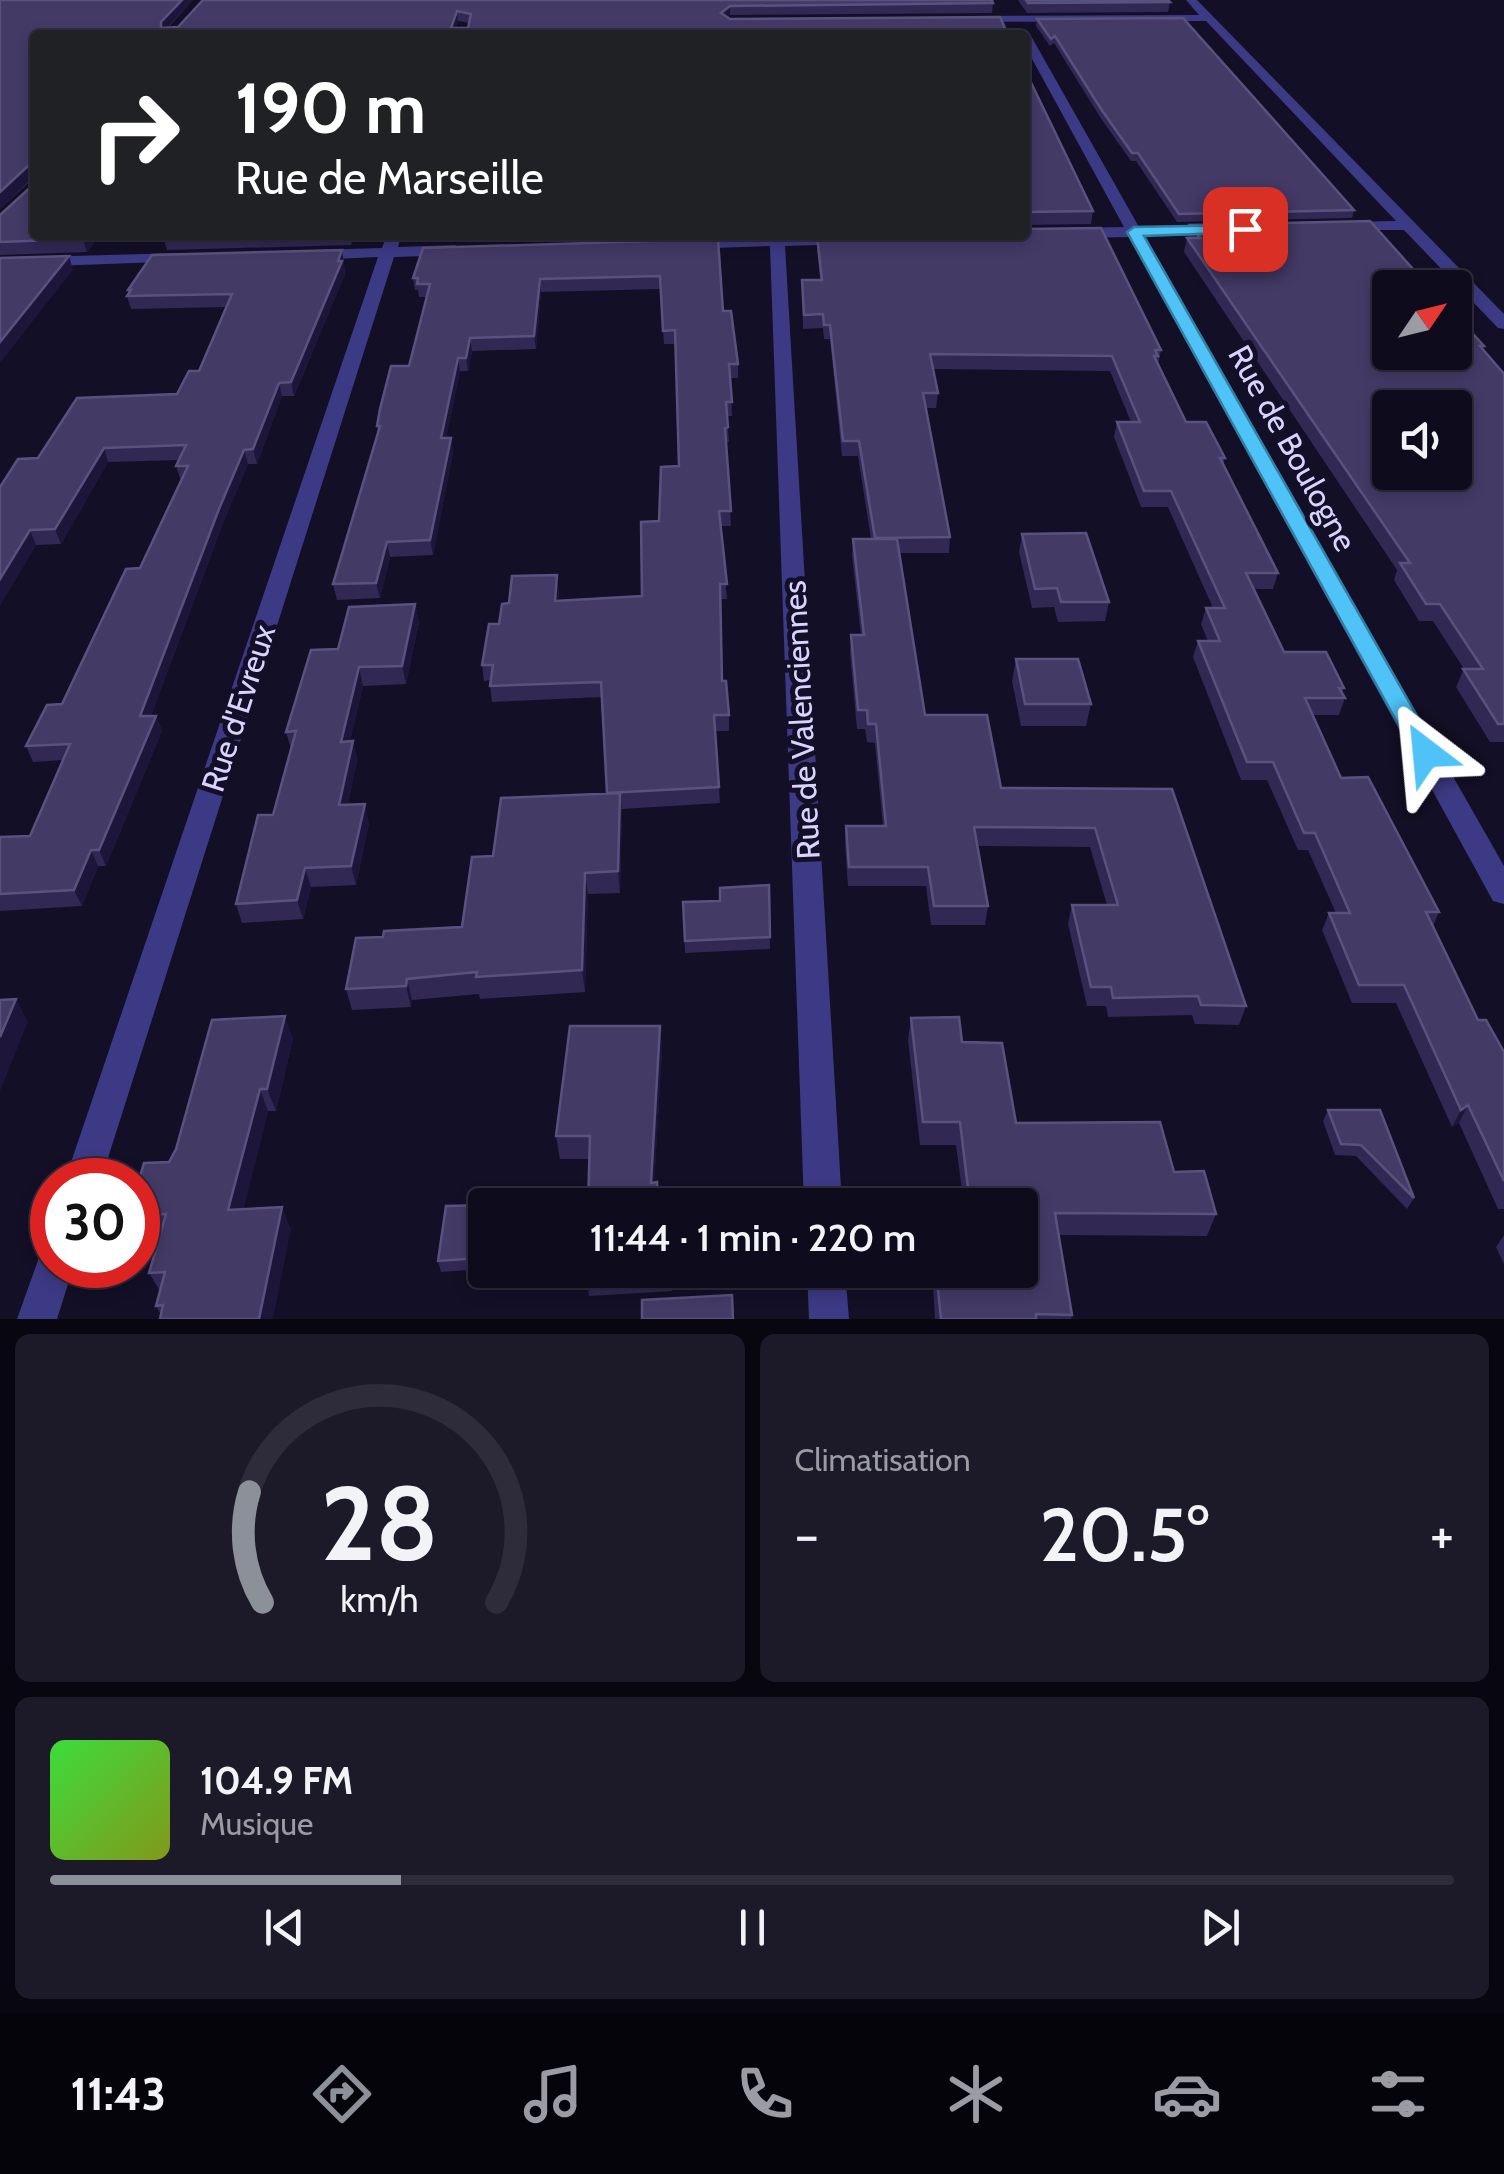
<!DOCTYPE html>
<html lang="fr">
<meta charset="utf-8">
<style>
:root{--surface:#0e0b1c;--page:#1c1929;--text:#f1f3f6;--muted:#9b9ba3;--line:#2e2b3b;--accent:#8c9099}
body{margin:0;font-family:Cabin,sans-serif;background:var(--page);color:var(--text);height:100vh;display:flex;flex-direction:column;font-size:38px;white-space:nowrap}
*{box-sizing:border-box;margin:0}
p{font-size:32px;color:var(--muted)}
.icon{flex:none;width:55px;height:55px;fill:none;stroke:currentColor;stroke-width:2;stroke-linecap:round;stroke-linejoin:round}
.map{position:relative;height:1319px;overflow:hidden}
.drawer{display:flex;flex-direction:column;gap:15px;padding:15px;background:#08060f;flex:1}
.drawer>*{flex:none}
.banner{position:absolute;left:30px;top:30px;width:1000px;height:210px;border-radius:10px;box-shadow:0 5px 15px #0003,0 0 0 2px var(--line);background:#202124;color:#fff;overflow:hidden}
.needle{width:65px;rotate:55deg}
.tools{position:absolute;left:1372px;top:270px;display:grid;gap:20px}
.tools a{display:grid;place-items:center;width:100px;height:100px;border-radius:10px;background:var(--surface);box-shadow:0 5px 15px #0003,0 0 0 2px var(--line);font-size:50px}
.speed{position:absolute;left:30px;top:1158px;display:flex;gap:20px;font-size:50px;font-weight:700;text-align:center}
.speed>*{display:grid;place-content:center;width:130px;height:130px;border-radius:50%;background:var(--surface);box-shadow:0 5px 15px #0003,0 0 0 2px var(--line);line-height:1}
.speed .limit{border:15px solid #d22;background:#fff;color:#111}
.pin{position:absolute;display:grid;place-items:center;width:85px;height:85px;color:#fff;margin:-42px;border-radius:20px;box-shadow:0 5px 15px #0006}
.me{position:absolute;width:110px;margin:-55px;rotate:331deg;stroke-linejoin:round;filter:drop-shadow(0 0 8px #0008)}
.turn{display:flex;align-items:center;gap:35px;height:210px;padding:0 40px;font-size:45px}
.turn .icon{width:130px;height:130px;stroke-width:2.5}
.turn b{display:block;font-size:70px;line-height:85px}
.big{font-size:75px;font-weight:600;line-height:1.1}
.drawer .widget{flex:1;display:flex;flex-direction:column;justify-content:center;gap:15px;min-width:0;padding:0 35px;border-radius:15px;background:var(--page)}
.drawer .dial{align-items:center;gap:0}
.dial svg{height:260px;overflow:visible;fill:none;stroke:var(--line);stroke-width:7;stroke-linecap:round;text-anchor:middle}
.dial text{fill:var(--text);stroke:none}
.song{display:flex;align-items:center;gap:30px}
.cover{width:120px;height:120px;border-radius:15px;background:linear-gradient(135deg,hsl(120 70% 55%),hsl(70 70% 35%))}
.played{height:10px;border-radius:5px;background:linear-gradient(90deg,var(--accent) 25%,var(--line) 25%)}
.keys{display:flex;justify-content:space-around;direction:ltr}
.heat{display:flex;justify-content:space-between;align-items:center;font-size:55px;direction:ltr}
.drawer .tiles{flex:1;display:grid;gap:15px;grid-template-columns:1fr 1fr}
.widget:last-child{grid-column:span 2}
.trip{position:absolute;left:468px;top:1188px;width:570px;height:100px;border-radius:10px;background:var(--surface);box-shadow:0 5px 15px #0003,0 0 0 2px var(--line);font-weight:600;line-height:100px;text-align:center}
.dock{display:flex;height:160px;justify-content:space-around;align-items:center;background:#06040b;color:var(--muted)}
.dock .icon{width:70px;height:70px}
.dock .selected{color:var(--accent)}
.dock b{font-size:45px;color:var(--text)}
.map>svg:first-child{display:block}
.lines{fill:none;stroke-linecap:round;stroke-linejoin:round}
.minor{fill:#3d3a85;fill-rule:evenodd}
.wall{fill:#312854;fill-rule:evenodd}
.shaded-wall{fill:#1d163a}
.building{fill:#433a66;stroke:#5a527e;stroke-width:2.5;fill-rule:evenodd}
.route{fill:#4fc3f7;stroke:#337fa1;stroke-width:2.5}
.labels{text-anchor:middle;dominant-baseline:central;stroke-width:10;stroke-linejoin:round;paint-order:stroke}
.street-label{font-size:32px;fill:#d9d4ff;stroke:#130f26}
</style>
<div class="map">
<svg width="1504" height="1319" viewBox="0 0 1504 1319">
<rect width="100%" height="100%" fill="#130f26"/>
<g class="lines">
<path class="minor" d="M 1186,0 L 1197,0 L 1504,314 L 1504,329 L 1498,328 L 1404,230 L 1335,230 L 1335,224 L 1340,222 L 1396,221 L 1206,21 L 970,22 L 965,19 L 970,16 L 1199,15 Z
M 1025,33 L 1031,36 L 1139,227 L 1220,225 L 1228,230 L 1220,235 L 1145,236 L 1504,866 L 1504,904 L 1493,901 L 1129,237 L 1025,239 L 1018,235 L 1025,235 L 1025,229 L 1124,227 L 1025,46 L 1025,35 L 1020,35 Z
M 392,235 L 400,240 L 398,247 L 455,245 L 463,250 L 455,255 L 394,257 L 101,1180 L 65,1180 L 378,257 L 310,260 L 302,255 L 310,250 L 382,248 L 386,237 Z
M 769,235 L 853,235 L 858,239 L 850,244 L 785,246 L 842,1205 L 804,1205 L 770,246 L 685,249 L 677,244 L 685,239 Z
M 180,253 L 188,258 L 186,261 L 0,268 L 0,258 Z
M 52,1247 L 52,1265 L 74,1265 L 57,1319 L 17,1319 L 41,1252 Z
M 807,1270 L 845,1270 L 849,1319 L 809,1319 Z"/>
</g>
<path class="wall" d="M 0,0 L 193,0 L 168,28 L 178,27 L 203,0 L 993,3 L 992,13 L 730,15 L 728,17 L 730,19 L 1008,35 L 35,35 L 35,235 L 100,235 L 87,252 L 0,255 L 0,215 L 34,184 L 34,178 L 0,209 ZM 458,21 L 469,23 L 468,28 L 456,28 Z
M 1018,0 L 1168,0 L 1170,2 L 1168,12 L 1027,13 Z
M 1037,19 L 1354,210 L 1352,218 L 1177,222 L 1136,161 L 1131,161 L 1100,117 L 1054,43 L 1050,46 L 1036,26 Z
M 1025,70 L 1093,211 L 1091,224 L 1025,225 Z
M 1190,225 L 1484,346 L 1483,349 L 1504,374 L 1504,742 L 1490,742 L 1456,687 L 1464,669 L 1433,621 L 1419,621 L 1394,580 L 1397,570 L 1184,252 Z
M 164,235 L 354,235 L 351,245 L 167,250 L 163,237 Z
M 430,235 L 653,235 L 431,242 Z
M 817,236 L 1161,350 L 1158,364 L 1186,422 L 1225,458 L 1223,465 L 1278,573 L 1273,589 L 1254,589 L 1284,652 L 1344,688 L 1342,693 L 1345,698 L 1339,715 L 1312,715 L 1341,778 L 1439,912 L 1433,926 L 1478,1020 L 1504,1052 L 1504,1209 L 1498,1209 L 1459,1123 L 1452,1127 L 1396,1003 L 1352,1003 L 1322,930 L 1329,913 L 1336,913 L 1308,850 L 1298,850 L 1267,780 L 1241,780 L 1193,657 L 1198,641 L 1208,641 L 1201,624 L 1206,608 L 1213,608 L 1168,507 L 1141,507 L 1114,437 L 1117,422 L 1131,422 L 1110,371 L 933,369 L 938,393 L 936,408 L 926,408 L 950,537 L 949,553 L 899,553 L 925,715 L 1001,788 L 1172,789 L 1246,1006 L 1239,1025 L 1195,1024 L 1192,1015 L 1108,1017 L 1106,1006 L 1087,1006 L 1068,924 L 1072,905 L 1107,905 L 1090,847 L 977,846 L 988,906 L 985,925 L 931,925 L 926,886 L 848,886 L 845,845 L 846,826 L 883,826 L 875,743 L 867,742 L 865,729 L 857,729 L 850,653 L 851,635 L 861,635 L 852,556 L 853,539 L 871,539 L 858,456 L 842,456 L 830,339 L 824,339 L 823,328 L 803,329 L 802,280 L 820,280 L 817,249 Z
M 718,239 L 723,311 L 738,364 L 738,378 L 730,378 L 732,416 L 727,416 L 729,442 L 726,442 L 731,526 L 720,526 L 727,599 L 721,599 L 722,681 L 729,715 L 729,731 L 715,731 L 720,803 L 622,809 L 620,893 L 588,894 L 585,992 L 480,999 L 479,994 L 412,1000 L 411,1007 L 352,1010 L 346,989 L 383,937 L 462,927 L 493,856 L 607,793 L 602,697 L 492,702 L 490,686 L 490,680 L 484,681 L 482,665 L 509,603 L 559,591 L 558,601 L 642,596 L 659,521 L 679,466 L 676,344 L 664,344 L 660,289 L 541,292 L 536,349 L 472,351 L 468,371 L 460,371 L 446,438 L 451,438 L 453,452 L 433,555 L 390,557 L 380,598 L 337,600 L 333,584 L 378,432 L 377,426 L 409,366 L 426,297 L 419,297 L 418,290 L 415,290 L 413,278 Z
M 342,250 L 345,274 L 294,396 L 282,396 L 257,464 L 248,464 L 223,523 L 151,716 L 156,716 L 162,731 L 106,866 L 98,866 L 82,906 L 0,911 L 0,837 L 30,836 L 63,760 L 33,762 L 26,746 L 62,704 L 140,568 L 181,481 L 176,466 L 180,460 L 108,462 L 61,544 L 36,545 L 0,605 L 0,487 L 38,458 L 177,394 L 199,371 L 227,307 L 131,309 L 127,296 L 129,293 L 128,290 Z
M 1022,534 L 1109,602 L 1105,621 L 1058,622 L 1054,607 L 1032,608 L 1019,552 Z
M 415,604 L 419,622 L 406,684 L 363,686 L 350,741 L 353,741 L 357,760 L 348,804 L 369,823 L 356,885 L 311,887 L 303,919 L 242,923 L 236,904 L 273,815 L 291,749 L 286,732 L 338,649 Z
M 1016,659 L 1091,704 L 1086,726 L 1021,726 L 1012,681 Z
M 769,885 L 770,949 L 685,953 L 683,902 L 720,901 Z
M 911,1018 L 962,1042 L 1016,1123 L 1174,1172 L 1216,1214 L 1207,1236 L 1058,1235 L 1072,1315 L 1071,1319 L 935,1319 L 932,1270 L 1020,1270 L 1020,1205 L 964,1205 L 956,1145 L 920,1145 L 908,1040 Z
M 660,1026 L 662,1049 L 654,1183 L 657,1182 L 659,1205 L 588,1205 L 589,1159 L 560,1159 L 556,1136 Z
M 293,1038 L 276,1111 L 268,1111 L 243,1210 L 291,1229 L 161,1315 L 156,1306 L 160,1291 L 149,1273 L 161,1231 L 140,1231 L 138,1226 L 138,1183 L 169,1162 Z
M 1328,1110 L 1414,1198 L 1407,1209 L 1356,1156 L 1335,1155 L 1323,1121 Z
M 485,1205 L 485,1243 L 482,1269 L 441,1272 L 438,1261 Z
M 1504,1235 L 1504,1264 L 1496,1247 Z
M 586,1270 L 672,1270 L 672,1291 L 589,1296 Z"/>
<path class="shaded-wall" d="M 182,0 L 193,0 L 163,32 L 163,35 L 161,22 Z
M 730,6 L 730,15 L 721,23 L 721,13 Z
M 457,11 L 458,21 L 454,35 L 451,28 Z
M 28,166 L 32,178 L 0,209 L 0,192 Z
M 86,235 L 100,235 L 87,252 L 83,239 Z
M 342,250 L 345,274 L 294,396 L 291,382 Z
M 69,256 L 73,270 L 0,363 L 0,342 Z
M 540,279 L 541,292 L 536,349 L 534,336 Z
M 470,338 L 472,351 L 468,371 L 466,358 Z
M 458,358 L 460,371 L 443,453 L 441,438 Z
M 279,383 L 282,396 L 257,464 L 253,449 Z
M 451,438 L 453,452 L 433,555 L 430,540 Z
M 104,448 L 108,462 L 61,544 L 55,529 Z
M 244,450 L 248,464 L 223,523 L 145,732 L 140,716 L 219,509 Z
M 30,530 L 36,545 L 0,605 L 0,579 Z
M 387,542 L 390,557 L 380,598 L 376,583 Z
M 557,575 L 559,591 L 556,617 L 555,601 Z
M 415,604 L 419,622 L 406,684 L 402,666 Z
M 359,667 L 363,686 L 346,760 L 341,742 Z
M 156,716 L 162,731 L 106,866 L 99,850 Z
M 353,741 L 357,760 L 344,824 L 339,805 Z
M 620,793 L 622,814 L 620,893 L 618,871 Z
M 365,804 L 369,823 L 356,885 L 351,866 Z
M 91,850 L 98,866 L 82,906 L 74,890 Z
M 305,868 L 311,887 L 303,919 L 297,900 Z
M 585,873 L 588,894 L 585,992 L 582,970 Z
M 407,979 L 412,1000 L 411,1007 L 406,986 Z
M 16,999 L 28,1022 L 0,1091 L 0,1037 Z
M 285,1016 L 293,1038 L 276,1111 L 267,1089 Z
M 660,1026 L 662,1049 L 653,1205 L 651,1183 Z
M 260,1089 L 268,1111 L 238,1232 L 228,1210 Z
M 1468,1105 L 1459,1123 L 1452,1127 L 1461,1110 Z
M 485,1206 L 485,1243 L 482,1269 L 480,1258 Z
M 282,1207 L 291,1229 L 273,1319 L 259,1319 Z"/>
<path class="building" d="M 0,0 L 182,0 L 161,22 L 161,28 L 178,27 L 203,0 L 992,0 L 993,3 L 730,6 L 721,13 L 730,19 L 1000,17 L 1008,35 L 35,35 L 35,235 L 86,235 L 83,239 L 0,242 L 0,215 L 34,184 L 34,166 L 28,166 L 0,192 ZM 457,11 L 471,14 L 468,28 L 451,28 Z
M 1026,0 L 1168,0 L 1170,2 L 1028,3 Z
M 1183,18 L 1354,210 L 1179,214 L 1138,153 L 1132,153 L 1101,109 L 1055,36 L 1051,39 L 1037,19 Z
M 1025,70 L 1093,211 L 1027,212 L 1025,214 Z
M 1370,221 L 1430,288 L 1390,288 L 1390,352 L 1455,352 L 1455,314 L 1484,346 L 1480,346 L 1504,374 L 1504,724 L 1498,724 L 1463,669 L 1483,669 L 1440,604 L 1426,604 L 1400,563 L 1410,563 L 1187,238 L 1200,238 L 1190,225 ZM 1390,408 L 1455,408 L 1455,472 L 1390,472 Z
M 1101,228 L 1161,350 L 1155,350 L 1158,356 L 1154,356 L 1186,422 L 1206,422 L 1225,458 L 1220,458 L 1278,573 L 1246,573 L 1284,652 L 1326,652 L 1344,688 L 1339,688 L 1345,698 L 1305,698 L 1341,778 L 1368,777 L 1439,912 L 1426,912 L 1478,1020 L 1486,1020 L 1504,1052 L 1504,1181 L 1468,1105 L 1461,1110 L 1404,985 L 1359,985 L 1329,913 L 1350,913 L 1315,833 L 1304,833 L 1273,762 L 1247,762 L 1198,641 L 1220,641 L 1206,608 L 1225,608 L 1171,491 L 1144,491 L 1117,422 L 1140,422 L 1112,356 L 930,354 L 938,393 L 923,393 L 950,537 L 875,538 L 859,441 L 843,441 L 830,325 L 824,325 L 823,314 L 804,315 L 802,280 L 822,280 L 817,236 L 1025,235 L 1025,229 Z
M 164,235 L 233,235 L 163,237 Z
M 718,239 L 723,311 L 731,311 L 738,364 L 729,364 L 732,402 L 726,402 L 728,427 L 725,428 L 731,511 L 719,511 L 727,584 L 720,584 L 722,681 L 726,681 L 729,715 L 714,715 L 719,787 L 607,793 L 601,682 L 490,686 L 493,665 L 482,665 L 489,624 L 499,624 L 502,604 L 509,603 L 512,576 L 557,575 L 555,601 L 642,596 L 641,522 L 659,521 L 661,467 L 679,466 L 675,330 L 663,331 L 660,276 L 540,279 L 534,336 L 470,338 L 466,358 L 458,358 L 441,438 L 451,438 L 430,540 L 387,542 L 376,583 L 333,584 L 380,426 L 377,426 L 380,409 L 391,366 L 409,366 L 430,284 L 417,284 L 418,278 L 413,278 L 423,248 Z
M 342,250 L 338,261 L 342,261 L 291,382 L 279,383 L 253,449 L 244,450 L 219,509 L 140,716 L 156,716 L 99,850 L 91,850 L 74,890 L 0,894 L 0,837 L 30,836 L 70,744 L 26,746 L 47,705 L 62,704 L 126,569 L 140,568 L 188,466 L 176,466 L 186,445 L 104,448 L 55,529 L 30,530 L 0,579 L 0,487 L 18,459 L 38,458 L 77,398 L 177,394 L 189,371 L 199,371 L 232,294 L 127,296 L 131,290 L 128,290 L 152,255 Z
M 69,256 L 0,342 L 0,258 Z
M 1086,533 L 1109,602 L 1061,602 L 1057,588 L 1035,589 L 1022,534 Z
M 853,539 L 897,539 L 925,715 L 987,715 L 1001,788 L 1172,789 L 1246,1006 L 1201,1005 L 1198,996 L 1113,998 L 1111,987 L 1091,987 L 1072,905 L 1118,905 L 1095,828 L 974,827 L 988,906 L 934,906 L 928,867 L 849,867 L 846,826 L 886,826 L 876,724 L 868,724 L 867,710 L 858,710 L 851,635 L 864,635 Z
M 415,604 L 402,666 L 359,667 L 341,742 L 353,741 L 339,805 L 365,804 L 351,866 L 305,868 L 297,900 L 236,904 L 258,815 L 273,815 L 296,731 L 286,732 L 311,650 L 338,649 L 349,607 Z
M 1016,659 L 1078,659 L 1091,704 L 1025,704 Z
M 620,793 L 618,871 L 585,873 L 582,970 L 476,977 L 477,972 L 407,979 L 406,986 L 346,989 L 356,938 L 383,937 L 384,931 L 462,927 L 472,857 L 493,856 L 501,798 Z
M 769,885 L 770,937 L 685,941 L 683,902 L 720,901 L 720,888 Z
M 16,999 L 0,1037 L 0,1000 Z
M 285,1016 L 267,1089 L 260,1089 L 228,1210 L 282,1207 L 259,1319 L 160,1319 L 163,1305 L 156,1306 L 165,1272 L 149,1273 L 166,1214 L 153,1215 L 154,1210 L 138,1210 L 138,1183 L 144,1163 L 169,1162 L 176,1149 L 212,1020 Z
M 959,1017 L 962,1042 L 1002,1043 L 1016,1123 L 1160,1122 L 1174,1172 L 1204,1171 L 1216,1214 L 1055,1213 L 1072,1315 L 1036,1314 L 1036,1319 L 941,1319 L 936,1270 L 1020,1270 L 1020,1205 L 970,1205 L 960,1122 L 923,1122 L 911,1018 Z
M 570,1026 L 660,1026 L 651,1183 L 657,1182 L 658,1205 L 588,1205 L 590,1136 L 556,1136 Z
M 1328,1110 L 1380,1110 L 1414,1198 L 1361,1145 L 1341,1144 Z
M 485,1205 L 480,1258 L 438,1261 L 446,1206 Z
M 586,1270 L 657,1270 L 586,1274 Z
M 732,1295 L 733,1319 L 642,1319 L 642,1300 Z"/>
<path class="route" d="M 1245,225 L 1252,229 L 1250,232 L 1144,236 L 1438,753 L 1435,759 L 1417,759 L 1414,753 L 1127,232 L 1134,227 Z"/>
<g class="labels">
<g class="street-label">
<text transform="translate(1293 448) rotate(61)">Rue de Boulogne</text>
<text transform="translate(238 708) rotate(-72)">Rue d'Evreux</text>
<text transform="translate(801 720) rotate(-93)">Rue de Valenciennes</text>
</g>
</g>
</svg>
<div class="tools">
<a><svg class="needle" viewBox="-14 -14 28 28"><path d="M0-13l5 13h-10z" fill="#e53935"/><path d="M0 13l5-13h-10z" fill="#9b9ba3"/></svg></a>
<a><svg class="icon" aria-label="sound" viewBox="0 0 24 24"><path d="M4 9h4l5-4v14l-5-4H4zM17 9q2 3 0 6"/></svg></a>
</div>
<div class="speed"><div class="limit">30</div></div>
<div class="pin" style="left:1245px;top:229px;background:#d93025"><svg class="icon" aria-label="arrive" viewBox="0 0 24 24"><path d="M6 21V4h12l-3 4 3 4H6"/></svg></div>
<svg class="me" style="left:1426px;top:753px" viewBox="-20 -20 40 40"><path d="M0-17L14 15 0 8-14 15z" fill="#4fc3f7" stroke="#fff" stroke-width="4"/></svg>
<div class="trip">11:44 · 1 min · 220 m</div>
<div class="banner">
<div class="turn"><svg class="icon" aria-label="right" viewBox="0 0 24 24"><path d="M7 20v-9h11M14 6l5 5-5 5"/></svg><div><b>190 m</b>Rue de Marseille</div></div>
</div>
</div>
<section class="drawer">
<div class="tiles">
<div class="widget dial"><svg viewBox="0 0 100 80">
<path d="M14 69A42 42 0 1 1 86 69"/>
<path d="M14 69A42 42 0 0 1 10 35" stroke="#8c9099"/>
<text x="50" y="56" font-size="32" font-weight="700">28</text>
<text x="50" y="72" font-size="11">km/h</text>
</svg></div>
<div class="widget"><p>Climatisation</p>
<div class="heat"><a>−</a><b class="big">20.5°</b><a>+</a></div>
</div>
<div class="widget">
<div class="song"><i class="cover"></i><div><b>104.9 FM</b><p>Musique</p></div></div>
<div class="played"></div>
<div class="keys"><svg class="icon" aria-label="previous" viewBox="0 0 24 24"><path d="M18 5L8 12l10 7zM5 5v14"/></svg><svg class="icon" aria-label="pause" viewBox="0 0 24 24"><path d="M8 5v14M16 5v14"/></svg><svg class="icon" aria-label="next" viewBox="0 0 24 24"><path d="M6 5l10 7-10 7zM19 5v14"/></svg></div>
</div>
</div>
</section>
<nav class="dock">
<b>11:43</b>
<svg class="icon selected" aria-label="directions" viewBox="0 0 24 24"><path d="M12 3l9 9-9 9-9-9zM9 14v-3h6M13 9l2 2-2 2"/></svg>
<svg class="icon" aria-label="music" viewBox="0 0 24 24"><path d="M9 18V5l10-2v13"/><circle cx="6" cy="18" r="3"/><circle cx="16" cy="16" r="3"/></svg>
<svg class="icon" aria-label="phone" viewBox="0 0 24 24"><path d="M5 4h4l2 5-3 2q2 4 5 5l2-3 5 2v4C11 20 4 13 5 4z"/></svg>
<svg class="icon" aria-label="climate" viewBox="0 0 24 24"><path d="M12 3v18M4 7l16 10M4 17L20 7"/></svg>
<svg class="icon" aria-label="car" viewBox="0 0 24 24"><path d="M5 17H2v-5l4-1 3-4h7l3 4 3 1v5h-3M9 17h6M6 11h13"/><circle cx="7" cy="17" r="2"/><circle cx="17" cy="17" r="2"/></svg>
<svg class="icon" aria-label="filters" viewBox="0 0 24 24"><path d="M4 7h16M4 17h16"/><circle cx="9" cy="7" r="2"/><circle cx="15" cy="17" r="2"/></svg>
</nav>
